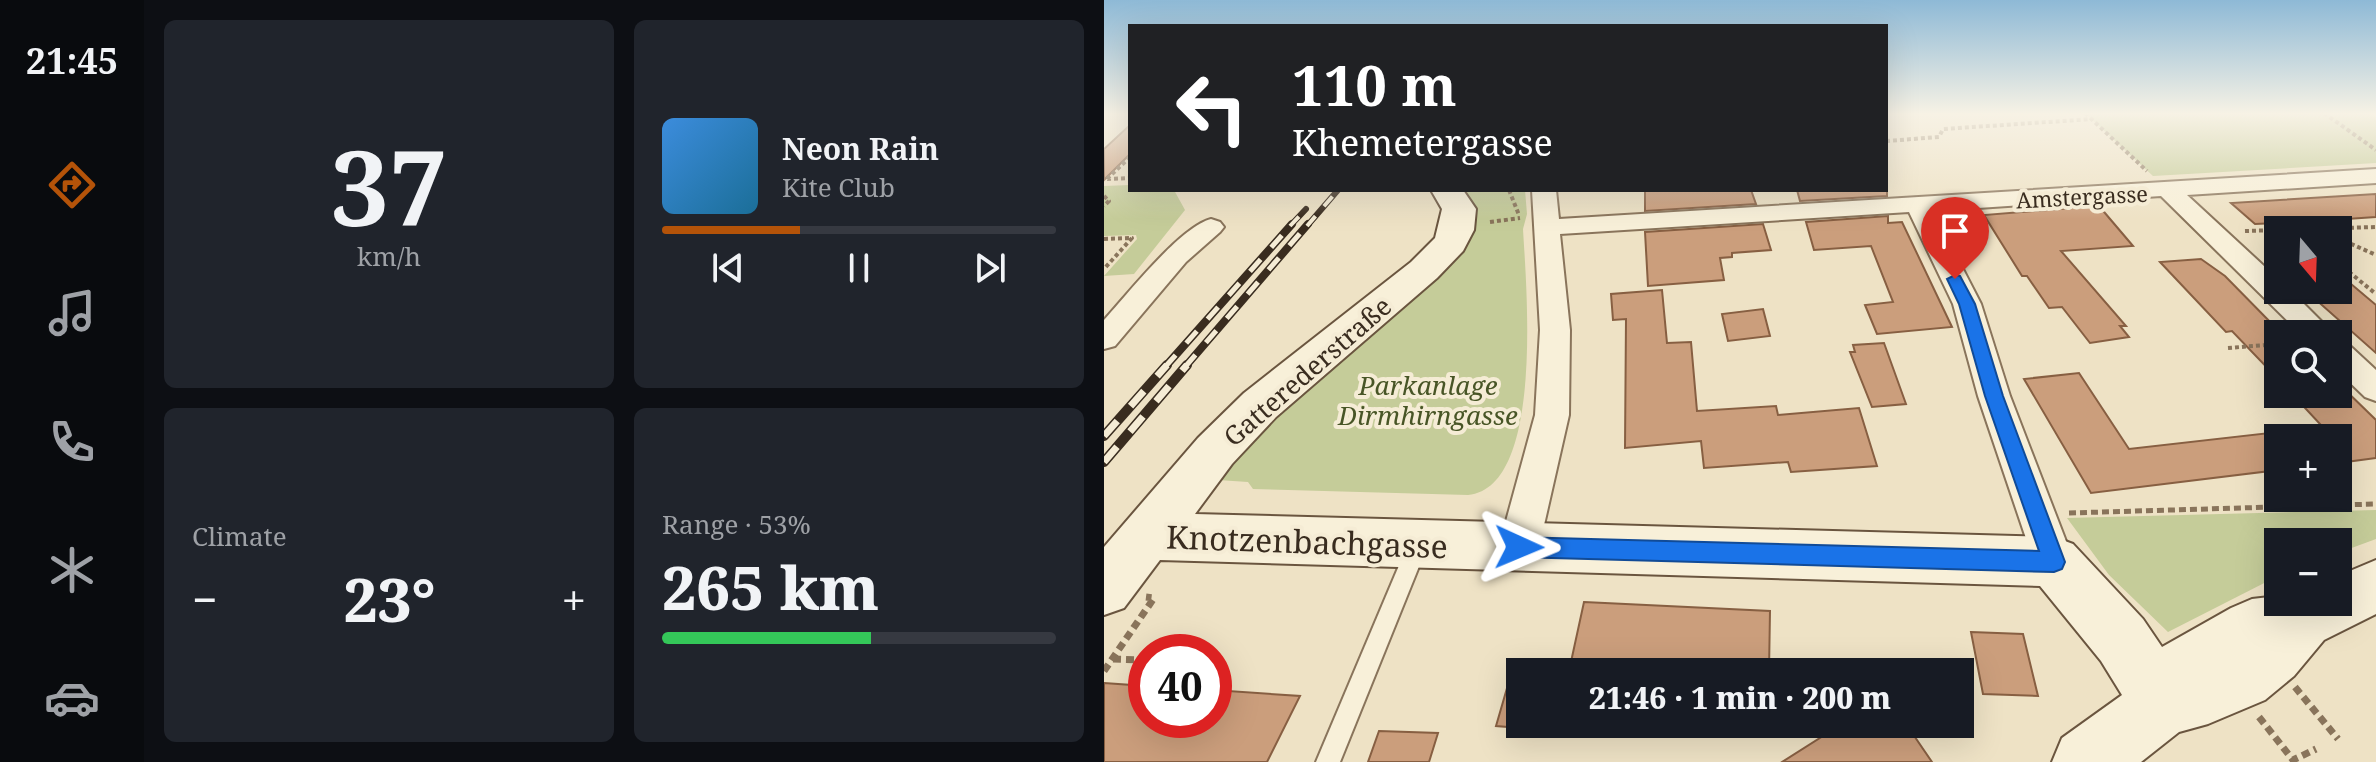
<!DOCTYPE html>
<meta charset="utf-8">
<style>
:root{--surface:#171b24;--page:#20242c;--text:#f1f3f6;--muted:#9ea1a6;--line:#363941;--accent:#b45309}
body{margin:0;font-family:"Noto Serif",serif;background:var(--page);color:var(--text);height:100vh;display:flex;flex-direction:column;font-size:30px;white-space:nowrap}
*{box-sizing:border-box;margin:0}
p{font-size:26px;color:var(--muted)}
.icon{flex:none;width:44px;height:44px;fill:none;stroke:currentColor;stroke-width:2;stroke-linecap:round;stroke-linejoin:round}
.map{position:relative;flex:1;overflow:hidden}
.side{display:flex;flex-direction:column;gap:20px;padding:20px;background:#0d0f14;width:960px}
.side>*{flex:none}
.hud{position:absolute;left:24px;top:24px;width:760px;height:168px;border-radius:0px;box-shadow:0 8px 32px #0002;background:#202124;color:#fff;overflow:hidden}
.needle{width:52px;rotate:161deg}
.fabs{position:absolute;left:1160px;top:216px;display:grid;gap:16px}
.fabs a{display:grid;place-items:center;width:88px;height:88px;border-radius:0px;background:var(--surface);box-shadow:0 8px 32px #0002;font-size:40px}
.speed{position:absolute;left:24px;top:634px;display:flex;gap:16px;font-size:40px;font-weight:700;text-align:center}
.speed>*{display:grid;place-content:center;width:104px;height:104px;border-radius:50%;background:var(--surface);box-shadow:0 8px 32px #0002;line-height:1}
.speed .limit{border:12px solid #d22;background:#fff;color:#111}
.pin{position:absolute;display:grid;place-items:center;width:68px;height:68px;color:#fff;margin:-82px -34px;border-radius:50% 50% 50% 0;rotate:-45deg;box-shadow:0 0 8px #0007}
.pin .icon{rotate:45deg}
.me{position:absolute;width:88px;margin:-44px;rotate:91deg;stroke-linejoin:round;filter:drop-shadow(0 0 6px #0008)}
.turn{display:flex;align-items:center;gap:28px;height:168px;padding:0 32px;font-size:36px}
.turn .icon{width:104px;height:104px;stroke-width:2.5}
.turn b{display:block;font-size:56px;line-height:68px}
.big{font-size:60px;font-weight:800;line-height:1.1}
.side .widget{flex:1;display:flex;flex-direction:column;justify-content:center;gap:12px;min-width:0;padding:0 28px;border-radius:12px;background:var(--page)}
.side .dial{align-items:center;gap:0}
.dial b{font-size:104px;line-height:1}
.song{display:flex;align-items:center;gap:24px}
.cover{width:96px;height:96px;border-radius:12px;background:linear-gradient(135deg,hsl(210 70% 55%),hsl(200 70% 35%))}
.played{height:8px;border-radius:4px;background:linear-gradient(90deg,var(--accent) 35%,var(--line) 35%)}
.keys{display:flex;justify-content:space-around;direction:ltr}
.heat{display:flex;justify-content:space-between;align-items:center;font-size:44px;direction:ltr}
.charge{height:12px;border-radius:6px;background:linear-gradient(90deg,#34c759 53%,var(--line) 0)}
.side .tiles{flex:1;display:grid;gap:20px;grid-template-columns:repeat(2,1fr)}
.trip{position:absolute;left:402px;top:658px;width:468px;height:80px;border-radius:0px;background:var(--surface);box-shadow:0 8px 32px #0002;font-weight:800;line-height:80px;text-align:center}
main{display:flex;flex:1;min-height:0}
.dock{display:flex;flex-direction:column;width:144px;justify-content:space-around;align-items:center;background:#090b0e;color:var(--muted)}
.dock .icon{width:56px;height:56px}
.dock .on{color:var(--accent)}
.dock b{font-size:36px;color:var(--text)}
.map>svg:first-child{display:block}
.green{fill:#c5cc99}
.building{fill:#cb9e7c;stroke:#875f42;stroke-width:2}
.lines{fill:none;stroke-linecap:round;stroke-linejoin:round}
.lane-casing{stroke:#89745b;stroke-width:4}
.street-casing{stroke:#89745b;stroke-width:4}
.secondary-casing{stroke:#6a553f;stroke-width:4}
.path-far2{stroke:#89745b;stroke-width:4;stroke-dasharray:4 3;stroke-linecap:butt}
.path-far1{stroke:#89745b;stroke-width:5;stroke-dasharray:7 4;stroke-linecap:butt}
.path{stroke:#89745b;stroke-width:7;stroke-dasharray:8 5;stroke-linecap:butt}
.lane{fill:#f8f0d9;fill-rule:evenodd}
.street{fill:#f8f0d9;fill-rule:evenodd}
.secondary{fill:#f8f0d9;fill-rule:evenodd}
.rail-far2-casing{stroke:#392c1f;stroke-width:6}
.rail-far1-casing{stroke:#392c1f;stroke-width:8}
.rail-casing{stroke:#392c1f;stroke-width:10}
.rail-far2{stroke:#f5ecd5;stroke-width:4;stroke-dasharray:13;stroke-linecap:butt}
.rail-far1{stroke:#f5ecd5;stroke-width:5;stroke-dasharray:16;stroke-linecap:butt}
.rail{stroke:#f5ecd5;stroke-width:7;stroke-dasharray:20;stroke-linecap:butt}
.route{fill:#1a73e8;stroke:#114b97;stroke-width:2}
.labels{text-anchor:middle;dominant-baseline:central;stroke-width:8;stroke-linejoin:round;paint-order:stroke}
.far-street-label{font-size:22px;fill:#392c1f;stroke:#f5ecd5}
.street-label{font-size:26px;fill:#392c1f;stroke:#f5ecd5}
.park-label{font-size:26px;font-style:italic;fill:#485526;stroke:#f5ecd5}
.near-street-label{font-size:32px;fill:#392c1f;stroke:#f5ecd5}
</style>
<main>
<nav class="dock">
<b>21:45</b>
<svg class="icon on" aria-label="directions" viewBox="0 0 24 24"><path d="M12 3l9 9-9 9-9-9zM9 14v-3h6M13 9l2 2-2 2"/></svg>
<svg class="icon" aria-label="music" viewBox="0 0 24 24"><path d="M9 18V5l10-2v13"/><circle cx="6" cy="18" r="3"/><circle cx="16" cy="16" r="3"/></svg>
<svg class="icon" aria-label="phone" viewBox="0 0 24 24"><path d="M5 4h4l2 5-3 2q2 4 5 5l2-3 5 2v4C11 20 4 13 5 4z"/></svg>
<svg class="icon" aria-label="climate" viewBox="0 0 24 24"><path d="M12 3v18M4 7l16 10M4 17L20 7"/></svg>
<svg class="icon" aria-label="car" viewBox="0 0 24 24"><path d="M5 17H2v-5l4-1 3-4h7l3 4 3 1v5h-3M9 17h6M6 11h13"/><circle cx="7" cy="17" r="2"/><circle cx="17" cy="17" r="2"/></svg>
</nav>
<section class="side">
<div class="tiles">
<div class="widget dial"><b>37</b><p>km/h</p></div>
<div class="widget">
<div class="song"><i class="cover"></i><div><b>Neon Rain</b><p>Kite Club</p></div></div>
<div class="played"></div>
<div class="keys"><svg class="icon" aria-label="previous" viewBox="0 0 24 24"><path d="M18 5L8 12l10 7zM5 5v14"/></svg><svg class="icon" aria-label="pause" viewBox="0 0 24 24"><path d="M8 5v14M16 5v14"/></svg><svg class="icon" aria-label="next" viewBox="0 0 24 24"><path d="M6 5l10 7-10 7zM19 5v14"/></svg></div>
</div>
<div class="widget"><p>Climate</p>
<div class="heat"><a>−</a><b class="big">23°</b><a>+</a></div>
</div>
<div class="widget"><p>Range · 53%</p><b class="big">265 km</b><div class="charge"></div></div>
</div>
</section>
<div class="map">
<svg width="1272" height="762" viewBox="0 0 1272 762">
<rect width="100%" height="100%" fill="#eee2c5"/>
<path class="green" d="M 981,113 L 1269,113 L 1272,118 L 1272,163 L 1049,176 Z
M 26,185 L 26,190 L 70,190 L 81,210 L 30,274 L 0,276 L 33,239 L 32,235 L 0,236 L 0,186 Z
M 359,190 L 421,190 L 423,214 L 419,229 C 422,284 441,488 364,495 L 149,489 L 144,482 L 114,480 L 121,467 L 368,216 L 366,200 Z
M 1272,510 L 1272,539 L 1234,553 L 1234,542 L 1174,542 L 1174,576 L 1064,632 L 1005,575 L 963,518 Z"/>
<path class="building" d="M 26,125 L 26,154 L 0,180 L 0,149 Z
M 541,190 L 647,190 L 652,204 L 541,211 Z
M 693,190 L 783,190 L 783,196 L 696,201 Z
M 1272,194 L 1272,217 L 1213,221 L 1151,224 L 1127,203 Z
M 995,206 L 1029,246 L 957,251 L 1022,326 L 1016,326 L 1025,337 L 986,343 L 958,307 L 945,308 L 923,276 L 918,276 L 880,215 Z
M 784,216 L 784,223 L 798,222 L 848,327 L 773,334 L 761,305 L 789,302 L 767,246 L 710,250 L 702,222 Z
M 659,224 L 667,250 L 628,253 L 628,257 L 616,258 L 620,280 L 544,286 L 541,232 Z
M 1097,259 L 1121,276 L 1174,330 L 1174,379 L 1128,331 L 1122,332 L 1056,262 Z
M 1234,273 L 1272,305 L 1272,353 L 1201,290 L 1234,290 Z
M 558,290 L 563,343 L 587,342 L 593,411 L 672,406 L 674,415 L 755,408 L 773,466 L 687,472 L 684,462 L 600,468 L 597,441 L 521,448 L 522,319 L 509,320 L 507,294 Z
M 659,309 L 666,336 L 624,341 L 618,314 Z
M 780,343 L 802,404 L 768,407 L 746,352 L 751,352 L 749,345 Z
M 975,373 L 1025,449 L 1174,432 L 1174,470 L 987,493 L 920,379 Z
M 1234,383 L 1272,420 L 1272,458 L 1234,463 L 1234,438 L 1229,438 L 1188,394 L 1234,394 Z
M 480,602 L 666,611 L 665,672 L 465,671 Z
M 867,632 L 919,634 L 934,696 L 879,694 Z
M 410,664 L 416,664 L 416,728 L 392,726 Z
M 0,683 L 42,686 L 42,720 L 110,720 L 110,690 L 196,696 L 163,762 L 0,762 Z
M 738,724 L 802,724 L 828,762 L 678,762 Z
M 275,731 L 334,733 L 325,762 L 264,762 Z"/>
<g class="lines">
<g class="lane-casing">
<path id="lane" d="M 312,540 L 319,543 L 322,549 L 236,762 L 212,762 L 302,549 L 305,543 Z"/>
</g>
<g class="street-casing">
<path id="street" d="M 1272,169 L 1272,183 L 1083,195 L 1174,279 L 1174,290 L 1186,290 L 1230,334 L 1197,334 L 1057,196 L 829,211 L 877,304 L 906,396 L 970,562 L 964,575 L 950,580 L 936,575 L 930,562 L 874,396 L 849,304 L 805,212 L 456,234 L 466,330 L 465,415 L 435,547 L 429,559 L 415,564 L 401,559 L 395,547 L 431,415 L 436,330 L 428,190 L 452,190 L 455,219 Z
M 107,219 L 116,222 L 120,227 L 116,232 L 82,262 L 11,346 L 0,349 L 0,320 C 23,295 76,227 107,219 Z
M 1234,342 L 1245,345 L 1272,370 L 1272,401 L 1261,397 L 1234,371 Z"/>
</g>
<g class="secondary-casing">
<path id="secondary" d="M 327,190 L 359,190 L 372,209 L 370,230 L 359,251 L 333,278 L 172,417 L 128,464 L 91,514 L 950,537 L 969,544 L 1039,619 L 1058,647 L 1127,608 L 1148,599 L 1174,596 L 1174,602 L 1234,602 L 1234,576 L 1272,560 L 1272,614 L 1220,640 L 1190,676 L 1161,700 L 1104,724 L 1075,732 L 1037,762 L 948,762 L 958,738 L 1018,695 L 997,661 L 936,586 L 56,560 L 20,608 L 0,615 L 0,547 L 94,438 L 140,393 L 307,262 L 331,238 L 338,209 Z"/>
</g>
<path class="path-far2" d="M 981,113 L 1043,171
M 1220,113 L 1272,150
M 782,141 L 835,137 L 839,129 L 988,119
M 3,179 L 26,157
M 3,179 L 26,178
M 405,190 L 415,215
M 0,196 L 5,201 L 0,206
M 386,222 L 416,218
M 1141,231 L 1272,227
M 1234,238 L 1272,255
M 0,239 L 28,238 L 0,269
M 1234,263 L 1272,294
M 1124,348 L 1174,344"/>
<path class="path-far1" d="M 965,513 L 1272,504"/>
<path class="path" d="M 54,652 L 63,639
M 9,659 L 42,660
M 0,671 L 50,598 L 42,597
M 32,685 L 42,670
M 1191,687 L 1234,739
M 1155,717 L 1189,760 L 1212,749"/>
<use href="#lane" class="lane"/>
<use href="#street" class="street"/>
<use href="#secondary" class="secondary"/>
<g class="rail-far2-casing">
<path id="rail-far2" d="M 186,226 L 202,209
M 203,226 L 234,190"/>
</g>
<g class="rail-far1-casing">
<path id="rail-far1" d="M 61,367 L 188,224
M 81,367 L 204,224"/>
</g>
<g class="rail-casing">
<path id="rail" d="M 0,436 L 63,365
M 0,462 L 83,365"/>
</g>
<use href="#rail-far2" class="rail-far2"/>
<use href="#rail-far1" class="rail-far1"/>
<use href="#rail" class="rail"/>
</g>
<linearGradient id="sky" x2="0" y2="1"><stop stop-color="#8eb9d6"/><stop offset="0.52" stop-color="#f7f2e5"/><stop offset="1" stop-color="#f7f2e5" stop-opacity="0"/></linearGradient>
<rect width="1272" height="219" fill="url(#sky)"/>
<path class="route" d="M 851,275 L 856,276 L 871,304 L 899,396 L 961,562 L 958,569 L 950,572 L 415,557 L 407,554 L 404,547 L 407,540 L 415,537 L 935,551 L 881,396 L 855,304 L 843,279 Z"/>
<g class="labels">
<g class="far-street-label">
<text transform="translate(978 196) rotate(-3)">Amstergasse</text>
</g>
<g class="street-label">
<text transform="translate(203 371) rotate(-41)">Gatterederstraße</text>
</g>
<g class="park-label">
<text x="324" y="385">Parkanlage<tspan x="324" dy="30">Dirmhirngasse</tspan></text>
</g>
<g class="near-street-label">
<text transform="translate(203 541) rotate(2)">Knotzenbachgasse</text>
</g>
</g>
</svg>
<div class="fabs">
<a><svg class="needle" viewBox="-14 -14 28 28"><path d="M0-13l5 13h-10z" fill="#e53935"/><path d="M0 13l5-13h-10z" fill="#9ea1a6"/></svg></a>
<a><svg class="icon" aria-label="search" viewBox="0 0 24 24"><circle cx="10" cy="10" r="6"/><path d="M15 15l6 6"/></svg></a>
<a>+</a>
<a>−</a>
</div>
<div class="speed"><div class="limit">40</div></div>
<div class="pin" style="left:851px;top:279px;background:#d93025"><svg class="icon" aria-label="arrive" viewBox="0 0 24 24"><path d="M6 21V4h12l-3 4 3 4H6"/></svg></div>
<svg class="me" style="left:415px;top:547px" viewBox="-20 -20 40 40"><path d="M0-17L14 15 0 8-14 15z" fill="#1a73e8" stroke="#fff" stroke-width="4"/></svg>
<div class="trip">21:46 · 1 min · 200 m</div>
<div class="hud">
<div class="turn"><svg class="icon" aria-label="left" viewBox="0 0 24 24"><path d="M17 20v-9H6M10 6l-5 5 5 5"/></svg><div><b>110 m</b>Khemetergasse</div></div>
</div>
</div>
</main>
